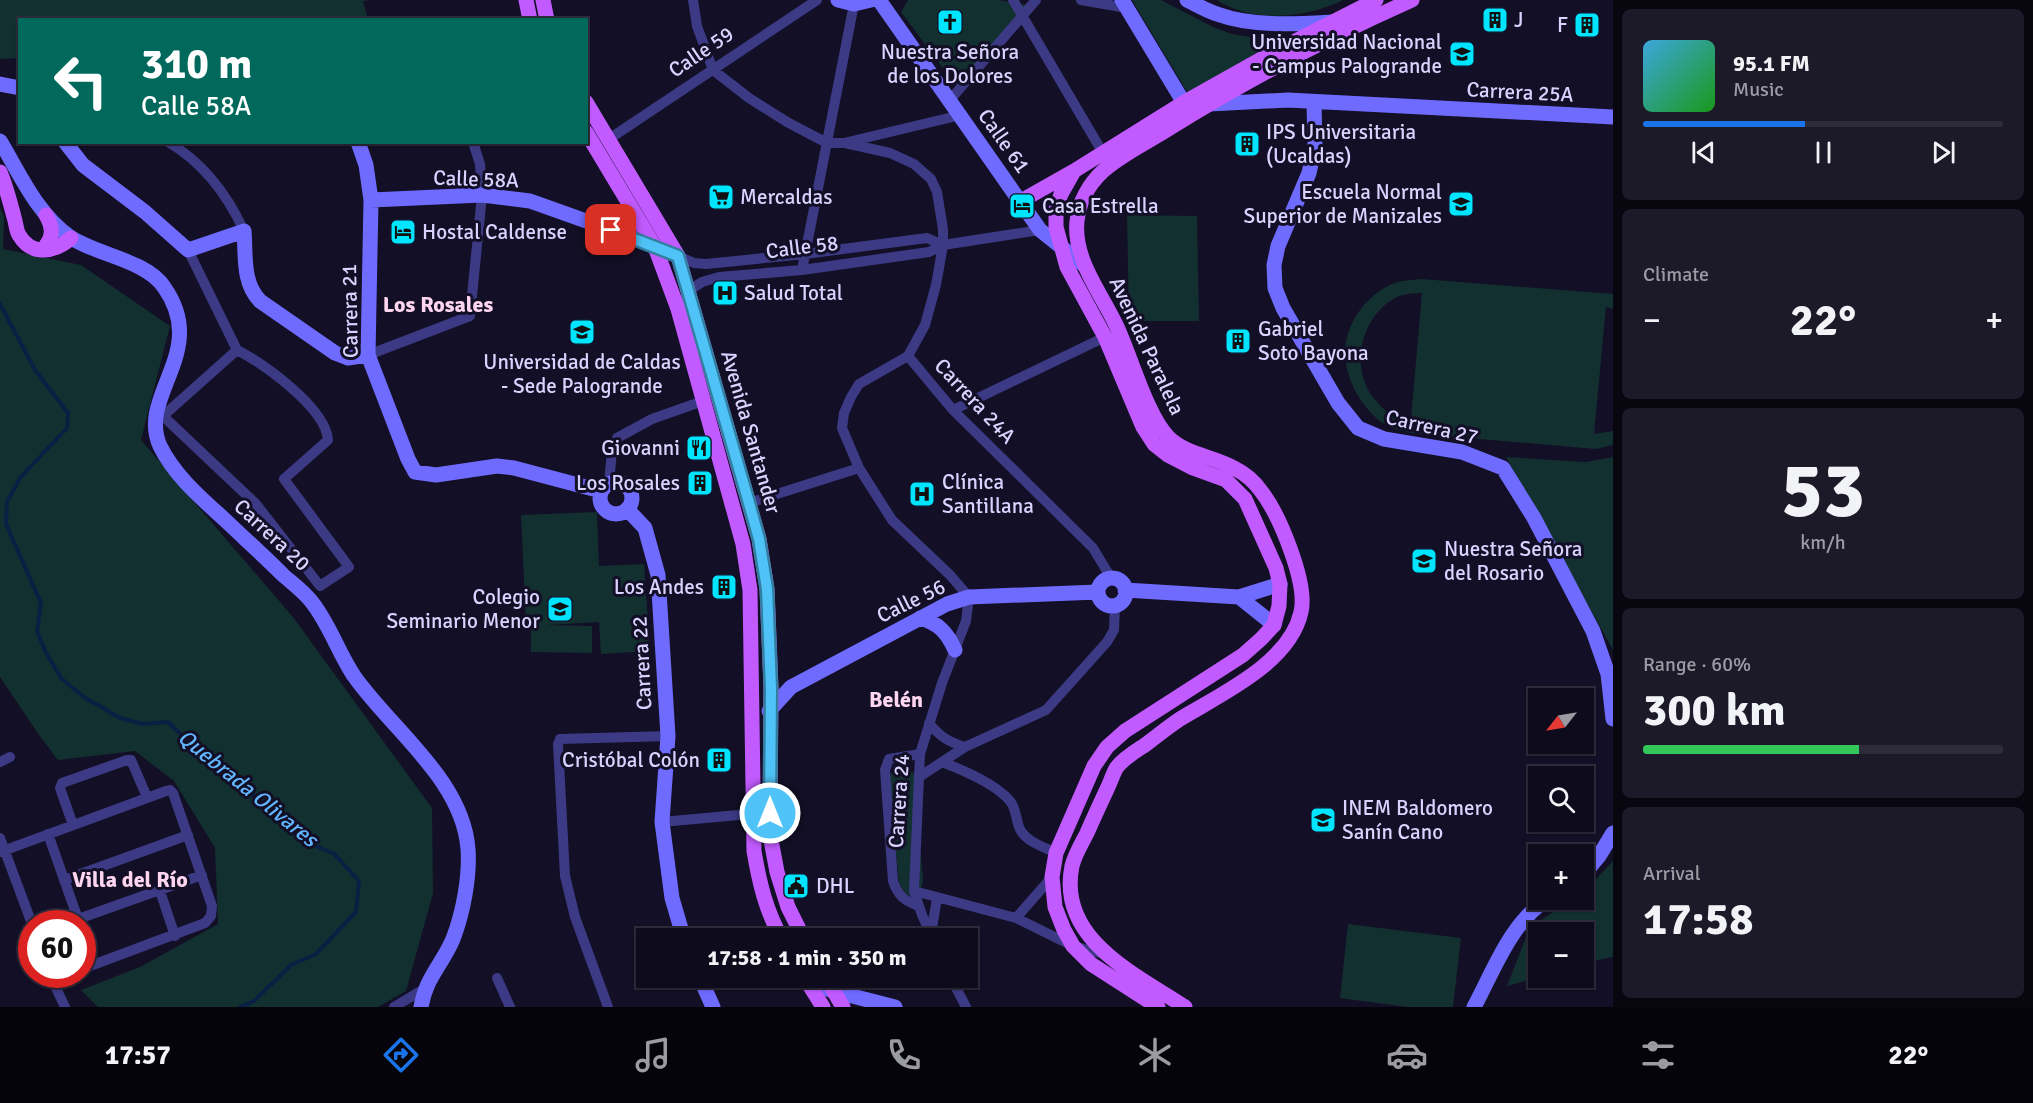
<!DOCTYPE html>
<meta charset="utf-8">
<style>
:root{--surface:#0e0b1c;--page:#1c1929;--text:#f1f3f6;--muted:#9b9ba3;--line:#2e2b3b;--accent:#1a73e8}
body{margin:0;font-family:Signika,sans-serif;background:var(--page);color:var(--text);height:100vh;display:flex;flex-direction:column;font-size:22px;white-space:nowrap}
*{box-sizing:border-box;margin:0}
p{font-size:20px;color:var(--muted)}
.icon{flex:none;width:33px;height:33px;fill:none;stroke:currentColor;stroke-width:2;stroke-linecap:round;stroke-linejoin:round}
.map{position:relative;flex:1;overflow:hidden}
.panel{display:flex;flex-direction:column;gap:9px;padding:9px;background:#08060f;width:420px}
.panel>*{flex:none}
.banner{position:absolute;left:18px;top:18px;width:570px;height:126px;border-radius:0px;box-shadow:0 2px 4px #0004,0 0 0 2px var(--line);background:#00695c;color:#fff;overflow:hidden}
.needle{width:39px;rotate:239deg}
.fabs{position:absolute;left:1528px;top:688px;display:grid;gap:12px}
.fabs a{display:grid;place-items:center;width:66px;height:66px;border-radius:0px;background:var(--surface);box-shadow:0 2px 4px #0004,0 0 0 2px var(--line);font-size:30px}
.speed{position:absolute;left:18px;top:910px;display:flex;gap:12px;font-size:30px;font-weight:700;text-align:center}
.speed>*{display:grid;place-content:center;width:78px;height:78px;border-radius:50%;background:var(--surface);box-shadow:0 2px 4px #0004,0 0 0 2px var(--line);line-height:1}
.speed .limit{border:9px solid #d22;background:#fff;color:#111}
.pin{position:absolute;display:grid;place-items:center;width:51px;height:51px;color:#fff;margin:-26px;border-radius:12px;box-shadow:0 3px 9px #0006}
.me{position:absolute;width:66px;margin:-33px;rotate:0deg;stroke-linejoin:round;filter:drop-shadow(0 0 4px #0008)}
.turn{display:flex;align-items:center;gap:21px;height:126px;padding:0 24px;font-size:27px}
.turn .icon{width:78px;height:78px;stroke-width:2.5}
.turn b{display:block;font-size:42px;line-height:51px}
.big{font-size:45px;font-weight:800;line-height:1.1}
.panel .widget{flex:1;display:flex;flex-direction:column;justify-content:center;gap:9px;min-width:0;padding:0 21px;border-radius:9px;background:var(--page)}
.panel .dial{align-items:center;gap:0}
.dial b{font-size:78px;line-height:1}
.song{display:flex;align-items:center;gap:18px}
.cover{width:72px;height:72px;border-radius:9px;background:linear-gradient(135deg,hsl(200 70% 55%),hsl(120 70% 35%))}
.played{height:6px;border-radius:3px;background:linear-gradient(90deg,var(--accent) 45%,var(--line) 45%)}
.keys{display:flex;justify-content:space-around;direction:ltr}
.heat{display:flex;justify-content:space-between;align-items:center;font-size:33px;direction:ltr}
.charge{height:9px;border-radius:4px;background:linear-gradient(90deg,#34c759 60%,var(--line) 0)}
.trip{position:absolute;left:636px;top:928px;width:342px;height:60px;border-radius:0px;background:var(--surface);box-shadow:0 2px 4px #0004,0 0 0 2px var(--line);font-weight:800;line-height:60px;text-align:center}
.tab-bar{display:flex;height:96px;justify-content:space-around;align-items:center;background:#06040b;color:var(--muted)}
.tab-bar .icon{width:42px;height:42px}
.tab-bar .active{color:var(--accent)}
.tab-bar b{font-size:27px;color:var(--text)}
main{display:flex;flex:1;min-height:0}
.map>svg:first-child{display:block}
.green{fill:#12302f;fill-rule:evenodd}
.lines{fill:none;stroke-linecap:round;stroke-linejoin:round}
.stream{stroke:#0a1f44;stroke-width:4}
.street{stroke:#3d3a85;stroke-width:10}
.secondary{stroke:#6f6bff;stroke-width:15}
.primary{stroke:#c25bff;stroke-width:15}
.route-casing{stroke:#337fa1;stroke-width:15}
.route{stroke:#4fc3f7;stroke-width:10}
.labels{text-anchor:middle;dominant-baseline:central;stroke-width:6;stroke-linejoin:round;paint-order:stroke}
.poi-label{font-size:21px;fill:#d9d4ff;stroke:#130f26;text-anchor:start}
.street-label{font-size:21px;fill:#d9d4ff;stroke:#130f26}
.neighbourhood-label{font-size:22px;font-weight:bold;fill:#ffd6f0;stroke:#130f26}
.water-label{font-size:22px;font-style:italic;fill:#62b6ff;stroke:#130f26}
</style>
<main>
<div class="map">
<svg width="1613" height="1007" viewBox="0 0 1613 1007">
<rect width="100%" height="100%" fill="#130f26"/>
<path class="green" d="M 0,0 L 371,0 L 363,1 L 368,19 L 20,20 L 19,58 L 0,59 Z
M 908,0 L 998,0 L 1029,5 L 957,87 L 901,12 Z
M 1132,0 L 1161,0 L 1213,27 L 1232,34 L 1276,41 L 1189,95 Z
M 1217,0 L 1343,0 C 1307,18 1253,24 1217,0 Z
M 0,207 L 4,217 L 3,249 L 81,265 L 170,326 L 141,440 L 293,617 L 432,808 L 433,893 L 406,991 L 378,1007 L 98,1007 L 81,990 L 140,967 L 218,924 L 215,848 L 174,781 L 135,751 L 58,760 L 39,735 L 0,677 Z
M 1127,215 L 1197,216 L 1199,321 L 1134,321 L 1129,319 Z
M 1422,279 L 1613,294 L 1613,309 L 1606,307 L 1594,434 L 1613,431 L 1613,445 L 1596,449 L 1410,433 C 1402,430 1391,429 1384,424 C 1365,411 1349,386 1346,363 C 1340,331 1364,294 1395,283 C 1403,280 1413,280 1422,279 ZM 1422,293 L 1411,418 L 1411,419 C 1404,417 1394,416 1388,412 C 1384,410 1381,406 1378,403 C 1348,373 1359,318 1395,298 C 1402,294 1414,293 1422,293 Z
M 1506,457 L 1586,462 L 1613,457 L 1613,650 Z
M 597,512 L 599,566 L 644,564 L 650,651 L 601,654 L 599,622 L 547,625 L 592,626 L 592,653 L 531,652 L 531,626 L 526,625 L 521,515 Z
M 903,768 L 914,773 L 923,880 C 922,891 917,899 906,895 L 899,883 L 891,804 L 889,781 L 891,773 Z
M 1613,861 L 1613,957 L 1584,963 L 1584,933 L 1539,933 L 1539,977 L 1507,986 L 1530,927 L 1572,900 L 1584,900 L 1584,892 Z
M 1348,924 L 1461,938 L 1453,1007 L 1408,1007 L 1340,998 Z"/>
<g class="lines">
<path class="stream" d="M 0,304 L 35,370 L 68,413 L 67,428 L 20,478 L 7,502 L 6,524 L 41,603 L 37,631 L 46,653 L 62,679 L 84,697 L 120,718 L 143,724 L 168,722 L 219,770 L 249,792 L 308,842 L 334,854 L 359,881 L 356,912 L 316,954 L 291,965 L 254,1001 L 240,1007"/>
<path class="street" d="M 693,0 L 697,26 L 713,70 L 749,98 L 787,122 L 827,143 L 845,143 L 890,153 L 914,164 L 931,179 L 937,192 L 943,229 L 943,245 L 936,285 L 925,325 L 908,356 L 859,384 L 851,397 L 844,413 L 842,428 L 859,468 L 892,520 L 950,575 L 969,597 L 966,621 L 942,683 L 920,754 L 914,891 L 922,915 L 933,939
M 1013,0 L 1103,153
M 1081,0 L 1127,8
M 950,100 L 1036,0
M 609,139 L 817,0
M 168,142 C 204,163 227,194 244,231
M 848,142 L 961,115
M 188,250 L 237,350
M 678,256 L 694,263 L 706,264 L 805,254 L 927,238 L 943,245
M 802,270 L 854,4
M 686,296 L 690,290 L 702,282 L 719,277 L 802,270 L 929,252 L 943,245 L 1040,230
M 237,350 C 264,364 326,408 328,440 L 284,479 L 349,567 L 320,586 L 256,504 L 163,416 Z
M 368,355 L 470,316 L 482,195 L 480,164 L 473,142
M 908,356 L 953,410 L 1093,548 L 1111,578
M 953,410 L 1105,337
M 609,483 L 612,451 L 617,438 L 652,419 L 703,401
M 749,503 L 859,468
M 929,723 C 940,737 949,742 965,747
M 0,762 L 10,757
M 942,762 C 963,770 996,784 1010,801 C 1016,808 1016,819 1019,827 C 1024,841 1044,847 1056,853
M 919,777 L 965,747 L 1046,710 L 1107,642 L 1114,630 L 1115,605
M 662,822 L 760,813
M 73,825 L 60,788 L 62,783 L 127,760 L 131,760 L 147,797
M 48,834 L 78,919
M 0,838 L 32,924
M 0,852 L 166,791 L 170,790 L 173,793 L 212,906 L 211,916 L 205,923 L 82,969
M 64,880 L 188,835
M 160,891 L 175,936
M 914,891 L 1016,918 L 1073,946 L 1107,955
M 918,906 C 904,900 898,896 893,881 L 885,770 L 889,759 L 920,754
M 1016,918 L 1052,877
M 64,924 L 202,875
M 931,934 L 937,898
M 50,975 L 65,1007
M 497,978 L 510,1007
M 951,978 L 966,1007
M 52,981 L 67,975
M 394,1007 L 424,989
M 608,1007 L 575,917 L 565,876 L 558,744 L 560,739 L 668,736"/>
<path class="secondary" d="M 838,0 L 854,4 L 871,0
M 879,0 L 1040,230 L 1085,266
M 1122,0 L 1190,113
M 1187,0 C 1197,5 1207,11 1217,14 C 1252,27 1296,24 1333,22
M 0,84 L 20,88
M 1314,103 L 1315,147 L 1309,173 L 1278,246 L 1274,265 L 1275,288 L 1283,308 L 1338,403 L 1358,428 L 1384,439 L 1462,452 L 1503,468 L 1534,518 L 1593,631 L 1608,674 L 1613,719
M 1209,104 L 1288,100 L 1613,117
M 0,141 C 20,174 37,214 70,237 C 96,255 146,260 164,287 C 210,352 137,395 160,446 C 174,475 201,498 224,519 C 244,538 264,556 283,575 C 292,583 303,591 311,601 C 329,623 338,652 354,676 C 392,730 463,780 468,849 C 470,877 463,913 453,939 C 442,965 426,977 421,1007
M 65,142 L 83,165 L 145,212 L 188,250 L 244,231 C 246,256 242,282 260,301 L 335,353 L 348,358 L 368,355
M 358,142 L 366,165 L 371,200 L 368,355 L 408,459 L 415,472 L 436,475 L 497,466 L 514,468 L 601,491
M 371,200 L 482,195 L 530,201 L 631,237 L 678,256
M600 498a16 16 0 1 1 32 0a16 16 0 1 1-32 0Z
M 627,509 L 645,528 L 658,575 L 668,736 L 662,822 L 672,898 L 684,939
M1098 592a14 14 0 1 1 28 0a14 14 0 1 1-28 0Z
M 1125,590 L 1239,597 L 1280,584
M 1239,597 L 1274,625
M 920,618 C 938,623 947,632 955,650
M 769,711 L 791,687 L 947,604 L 969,597 L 1098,592
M 1584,874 L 1599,856 L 1613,833
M 700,978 L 713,1007
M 808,982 L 833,991 L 895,1007
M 1474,1007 C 1494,970 1510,924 1546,900"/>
<path class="primary" d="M 526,0 L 530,20
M 543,0 L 547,20
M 586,102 L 678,256 L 759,539 L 767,589 L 771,688 L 770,816 L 771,840 L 777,872 L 788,907 L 804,939
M 586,132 L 655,247 L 678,309 L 743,544 L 750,590 L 754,851 C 759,881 766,912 782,939
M 0,172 C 6,186 10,202 14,217 C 16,223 16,230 19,235 C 32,257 55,252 71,238
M 1021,201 L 1074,171
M 42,250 C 53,239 54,229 46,215
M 805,978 L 823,1007
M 826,978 L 843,1007
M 1158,1007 L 1091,964 L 1073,946 L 1064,930 L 1055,907 L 1052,877 L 1056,853 L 1094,766 L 1107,747 L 1125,731 L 1243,655 L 1261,639 L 1274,625 L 1279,606 L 1280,584 L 1276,568 L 1245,499 L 1226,480 L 1193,468 L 1168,455 L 1154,444 L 1143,427 L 1105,337 L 1067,267 L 1056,227 L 1056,209 L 1061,194 L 1074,171 L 1183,103 L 1272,53 L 1376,0
M 1185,1007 C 1135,974 1057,939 1072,866 C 1075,854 1082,843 1087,833 C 1094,817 1101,802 1108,787 C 1111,781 1113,773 1117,767 C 1124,758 1136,751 1145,745 C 1157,736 1168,727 1180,719 C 1221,694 1290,663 1301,612 C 1308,583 1279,514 1261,491 C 1254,481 1244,473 1234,468 C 1213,456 1187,455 1169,438 C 1147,416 1131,357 1117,327 C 1102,294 1073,260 1077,221 C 1079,202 1089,184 1103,171 C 1122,154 1148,142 1170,128 C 1247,80 1329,37 1412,0"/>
</g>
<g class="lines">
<g class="route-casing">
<path id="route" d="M 611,230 L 678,256 L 749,503 L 759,539 L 767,589 L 771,688 L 770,813"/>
</g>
<use href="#route" class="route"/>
</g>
<defs>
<g id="building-square" transform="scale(1.35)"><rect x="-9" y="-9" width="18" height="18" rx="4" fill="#00e5ff" stroke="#130f26"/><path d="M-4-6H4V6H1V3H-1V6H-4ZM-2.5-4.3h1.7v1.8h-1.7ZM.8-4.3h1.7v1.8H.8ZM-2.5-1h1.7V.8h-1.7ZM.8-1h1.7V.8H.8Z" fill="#111"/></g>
<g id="church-square" transform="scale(1.35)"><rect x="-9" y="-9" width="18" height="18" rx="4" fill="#00e5ff" stroke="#130f26"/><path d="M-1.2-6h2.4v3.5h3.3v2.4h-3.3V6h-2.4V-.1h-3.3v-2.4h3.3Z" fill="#111"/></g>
<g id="university-square" transform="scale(1.35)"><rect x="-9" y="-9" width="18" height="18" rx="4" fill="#00e5ff" stroke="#130f26"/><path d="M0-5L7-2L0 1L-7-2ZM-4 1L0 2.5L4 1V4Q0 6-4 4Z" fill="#111"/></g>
<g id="supermarket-square" transform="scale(1.35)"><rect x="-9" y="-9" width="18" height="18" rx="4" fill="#00e5ff" stroke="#130f26"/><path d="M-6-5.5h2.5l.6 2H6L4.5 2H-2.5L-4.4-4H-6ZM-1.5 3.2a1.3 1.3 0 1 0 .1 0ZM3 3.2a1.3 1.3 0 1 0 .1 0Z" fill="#111"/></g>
<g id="school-square" transform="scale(1.35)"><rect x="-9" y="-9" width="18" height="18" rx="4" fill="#00e5ff" stroke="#130f26"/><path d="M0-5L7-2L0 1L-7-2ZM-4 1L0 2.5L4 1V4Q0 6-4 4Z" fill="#111"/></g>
<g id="hotel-square" transform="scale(1.35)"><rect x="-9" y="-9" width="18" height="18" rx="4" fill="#00e5ff" stroke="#130f26"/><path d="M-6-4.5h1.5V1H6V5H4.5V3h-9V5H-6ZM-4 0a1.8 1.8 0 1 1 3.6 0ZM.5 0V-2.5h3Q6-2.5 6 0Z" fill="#111"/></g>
<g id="hospital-square" transform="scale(1.35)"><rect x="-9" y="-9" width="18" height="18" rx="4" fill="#00e5ff" stroke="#130f26"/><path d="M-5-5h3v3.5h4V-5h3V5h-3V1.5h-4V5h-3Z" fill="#111"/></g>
<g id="restaurant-square" transform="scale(1.35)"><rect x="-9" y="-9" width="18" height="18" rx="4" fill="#00e5ff" stroke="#130f26"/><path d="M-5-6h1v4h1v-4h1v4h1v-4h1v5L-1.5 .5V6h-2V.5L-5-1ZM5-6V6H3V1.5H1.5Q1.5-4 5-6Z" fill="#111"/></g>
<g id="civic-square" transform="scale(1.35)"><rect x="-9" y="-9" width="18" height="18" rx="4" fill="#00e5ff" stroke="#130f26"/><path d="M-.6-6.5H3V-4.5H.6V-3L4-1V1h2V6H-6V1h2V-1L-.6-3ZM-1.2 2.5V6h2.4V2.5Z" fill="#111"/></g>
</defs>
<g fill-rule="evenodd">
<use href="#building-square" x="1495" y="20"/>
<use href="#church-square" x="950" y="22"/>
<use href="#building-square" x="1587" y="25"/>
<use href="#university-square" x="1462" y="54"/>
<use href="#building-square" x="1247" y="144"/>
<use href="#supermarket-square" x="721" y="197"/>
<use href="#school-square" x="1461" y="204"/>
<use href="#hotel-square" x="1022" y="206"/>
<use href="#hotel-square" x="403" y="232"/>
<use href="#hospital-square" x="725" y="293"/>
<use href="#university-square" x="582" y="332"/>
<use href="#building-square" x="1238" y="341"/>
<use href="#restaurant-square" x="699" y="448"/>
<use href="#building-square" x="700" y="483"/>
<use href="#hospital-square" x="922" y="494"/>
<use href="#school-square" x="1424" y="561"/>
<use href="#building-square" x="724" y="587"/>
<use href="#school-square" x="560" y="609"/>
<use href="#building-square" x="719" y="760"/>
<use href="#school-square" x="1323" y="820"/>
<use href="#civic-square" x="796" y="886"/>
</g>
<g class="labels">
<g class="poi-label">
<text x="1514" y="20">J</text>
<text x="1568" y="25" text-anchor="end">F</text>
<text x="1442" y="42" text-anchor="end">Universidad Nacional<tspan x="1442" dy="24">- Campus Palogrande</tspan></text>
<text x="950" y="52" text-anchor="middle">Nuestra Señora<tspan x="950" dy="24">de los Dolores</tspan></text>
<text x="1266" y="132">IPS Universitaria<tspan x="1266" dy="24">(Ucaldas)</tspan></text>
<text x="1442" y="192" text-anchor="end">Escuela Normal<tspan x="1442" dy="24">Superior de Manizales</tspan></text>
<text x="740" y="197">Mercaldas</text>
<text x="1042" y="206">Casa Estrella</text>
<text x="422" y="232">Hostal Caldense</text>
<text x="744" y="293">Salud Total</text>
<text x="1258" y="329">Gabriel<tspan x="1258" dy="24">Soto Bayona</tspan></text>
<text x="582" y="362" text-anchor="middle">Universidad de Caldas<tspan x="582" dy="24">- Sede Palogrande</tspan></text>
<text x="680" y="448" text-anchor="end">Giovanni</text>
<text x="942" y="482">Clínica<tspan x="942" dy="24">Santillana</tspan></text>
<text x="680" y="483" text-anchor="end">Los Rosales</text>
<text x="1444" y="549">Nuestra Señora<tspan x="1444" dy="24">del Rosario</tspan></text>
<text x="704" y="587" text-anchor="end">Los Andes</text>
<text x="540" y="597" text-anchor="end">Colegio<tspan x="540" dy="24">Seminario Menor</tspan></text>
<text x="700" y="760" text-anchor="end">Cristóbal Colón</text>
<text x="1342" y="808">INEM Baldomero<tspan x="1342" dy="24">Sanín Cano</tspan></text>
<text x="816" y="886">DHL</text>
</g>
<g class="street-label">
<text transform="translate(701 52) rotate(-34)">Calle 59</text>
<text transform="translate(1520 92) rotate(3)">Carrera 25A</text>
<text transform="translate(1004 141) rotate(55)">Calle 61</text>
<text transform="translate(476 179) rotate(2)">Calle 58A</text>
<text transform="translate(802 247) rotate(-7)">Calle 58</text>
<text transform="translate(350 311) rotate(-91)">Carrera 21</text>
<text transform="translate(1147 346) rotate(65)">Avenida Paralela</text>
<text transform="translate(975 401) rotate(47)">Carrera 24A</text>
<text transform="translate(1432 427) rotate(13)">Carrera 27</text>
<text transform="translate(751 432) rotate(74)">Avenida Santander</text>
<text transform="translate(272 535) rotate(43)">Carrera 20</text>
<text transform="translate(911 601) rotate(-26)">Calle 56</text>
<text transform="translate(642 663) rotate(-93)">Carrera 22</text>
<text transform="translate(899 801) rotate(-86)">Carrera 24</text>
</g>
<g class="neighbourhood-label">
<text x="438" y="304">Los Rosales</text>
<text x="896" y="699">Belén</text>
<text x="130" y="879">Villa del Río</text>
</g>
<g class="water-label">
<text transform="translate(248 788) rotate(39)">Quebrada Olivares</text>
</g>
</g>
</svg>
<div class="fabs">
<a><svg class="needle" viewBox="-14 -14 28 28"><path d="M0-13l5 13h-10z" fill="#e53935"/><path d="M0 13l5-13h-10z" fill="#9b9ba3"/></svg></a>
<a><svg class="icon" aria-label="search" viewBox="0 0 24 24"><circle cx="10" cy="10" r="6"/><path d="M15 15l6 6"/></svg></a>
<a>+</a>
<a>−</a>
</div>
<div class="speed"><div class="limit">60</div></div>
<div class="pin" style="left:611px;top:230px;background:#d93025"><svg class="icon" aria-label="arrive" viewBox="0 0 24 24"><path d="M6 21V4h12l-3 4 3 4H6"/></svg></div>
<svg class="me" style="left:770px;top:813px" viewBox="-20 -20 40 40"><circle r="17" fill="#4fc3f7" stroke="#fff" stroke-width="3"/><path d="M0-11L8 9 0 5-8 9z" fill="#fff"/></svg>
<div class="trip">17:58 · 1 min · 350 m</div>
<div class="banner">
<div class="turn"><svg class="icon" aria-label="left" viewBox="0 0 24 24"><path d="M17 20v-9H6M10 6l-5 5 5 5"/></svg><div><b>310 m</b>Calle 58A</div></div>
</div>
</div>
<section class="panel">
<div class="widget">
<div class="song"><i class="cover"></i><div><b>95.1 FM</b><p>Music</p></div></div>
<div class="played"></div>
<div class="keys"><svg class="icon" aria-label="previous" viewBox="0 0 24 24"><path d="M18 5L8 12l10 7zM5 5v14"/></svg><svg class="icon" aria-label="pause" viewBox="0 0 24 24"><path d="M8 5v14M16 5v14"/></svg><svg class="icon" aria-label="next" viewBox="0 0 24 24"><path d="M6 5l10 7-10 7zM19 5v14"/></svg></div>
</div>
<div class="widget"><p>Climate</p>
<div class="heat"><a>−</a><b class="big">22°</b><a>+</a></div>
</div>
<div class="widget dial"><b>53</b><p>km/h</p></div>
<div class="widget"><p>Range · 60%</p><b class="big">300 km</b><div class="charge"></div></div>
<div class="widget"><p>Arrival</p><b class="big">17:58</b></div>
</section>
</main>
<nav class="tab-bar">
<b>17:57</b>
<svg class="icon active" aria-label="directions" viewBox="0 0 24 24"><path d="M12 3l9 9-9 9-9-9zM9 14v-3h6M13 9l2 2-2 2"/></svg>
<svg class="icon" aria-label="music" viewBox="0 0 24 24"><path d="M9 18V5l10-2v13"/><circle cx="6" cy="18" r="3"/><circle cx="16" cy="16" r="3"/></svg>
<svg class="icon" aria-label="phone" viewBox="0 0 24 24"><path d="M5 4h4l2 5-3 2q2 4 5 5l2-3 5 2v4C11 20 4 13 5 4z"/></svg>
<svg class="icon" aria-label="climate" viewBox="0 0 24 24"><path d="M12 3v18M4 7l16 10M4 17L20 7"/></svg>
<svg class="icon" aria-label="car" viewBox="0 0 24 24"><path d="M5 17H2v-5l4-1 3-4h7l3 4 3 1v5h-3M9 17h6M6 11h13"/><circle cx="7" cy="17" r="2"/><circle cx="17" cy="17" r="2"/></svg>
<svg class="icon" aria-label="filters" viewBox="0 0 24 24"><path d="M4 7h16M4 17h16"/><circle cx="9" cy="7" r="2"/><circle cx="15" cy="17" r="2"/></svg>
<b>22°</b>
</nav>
